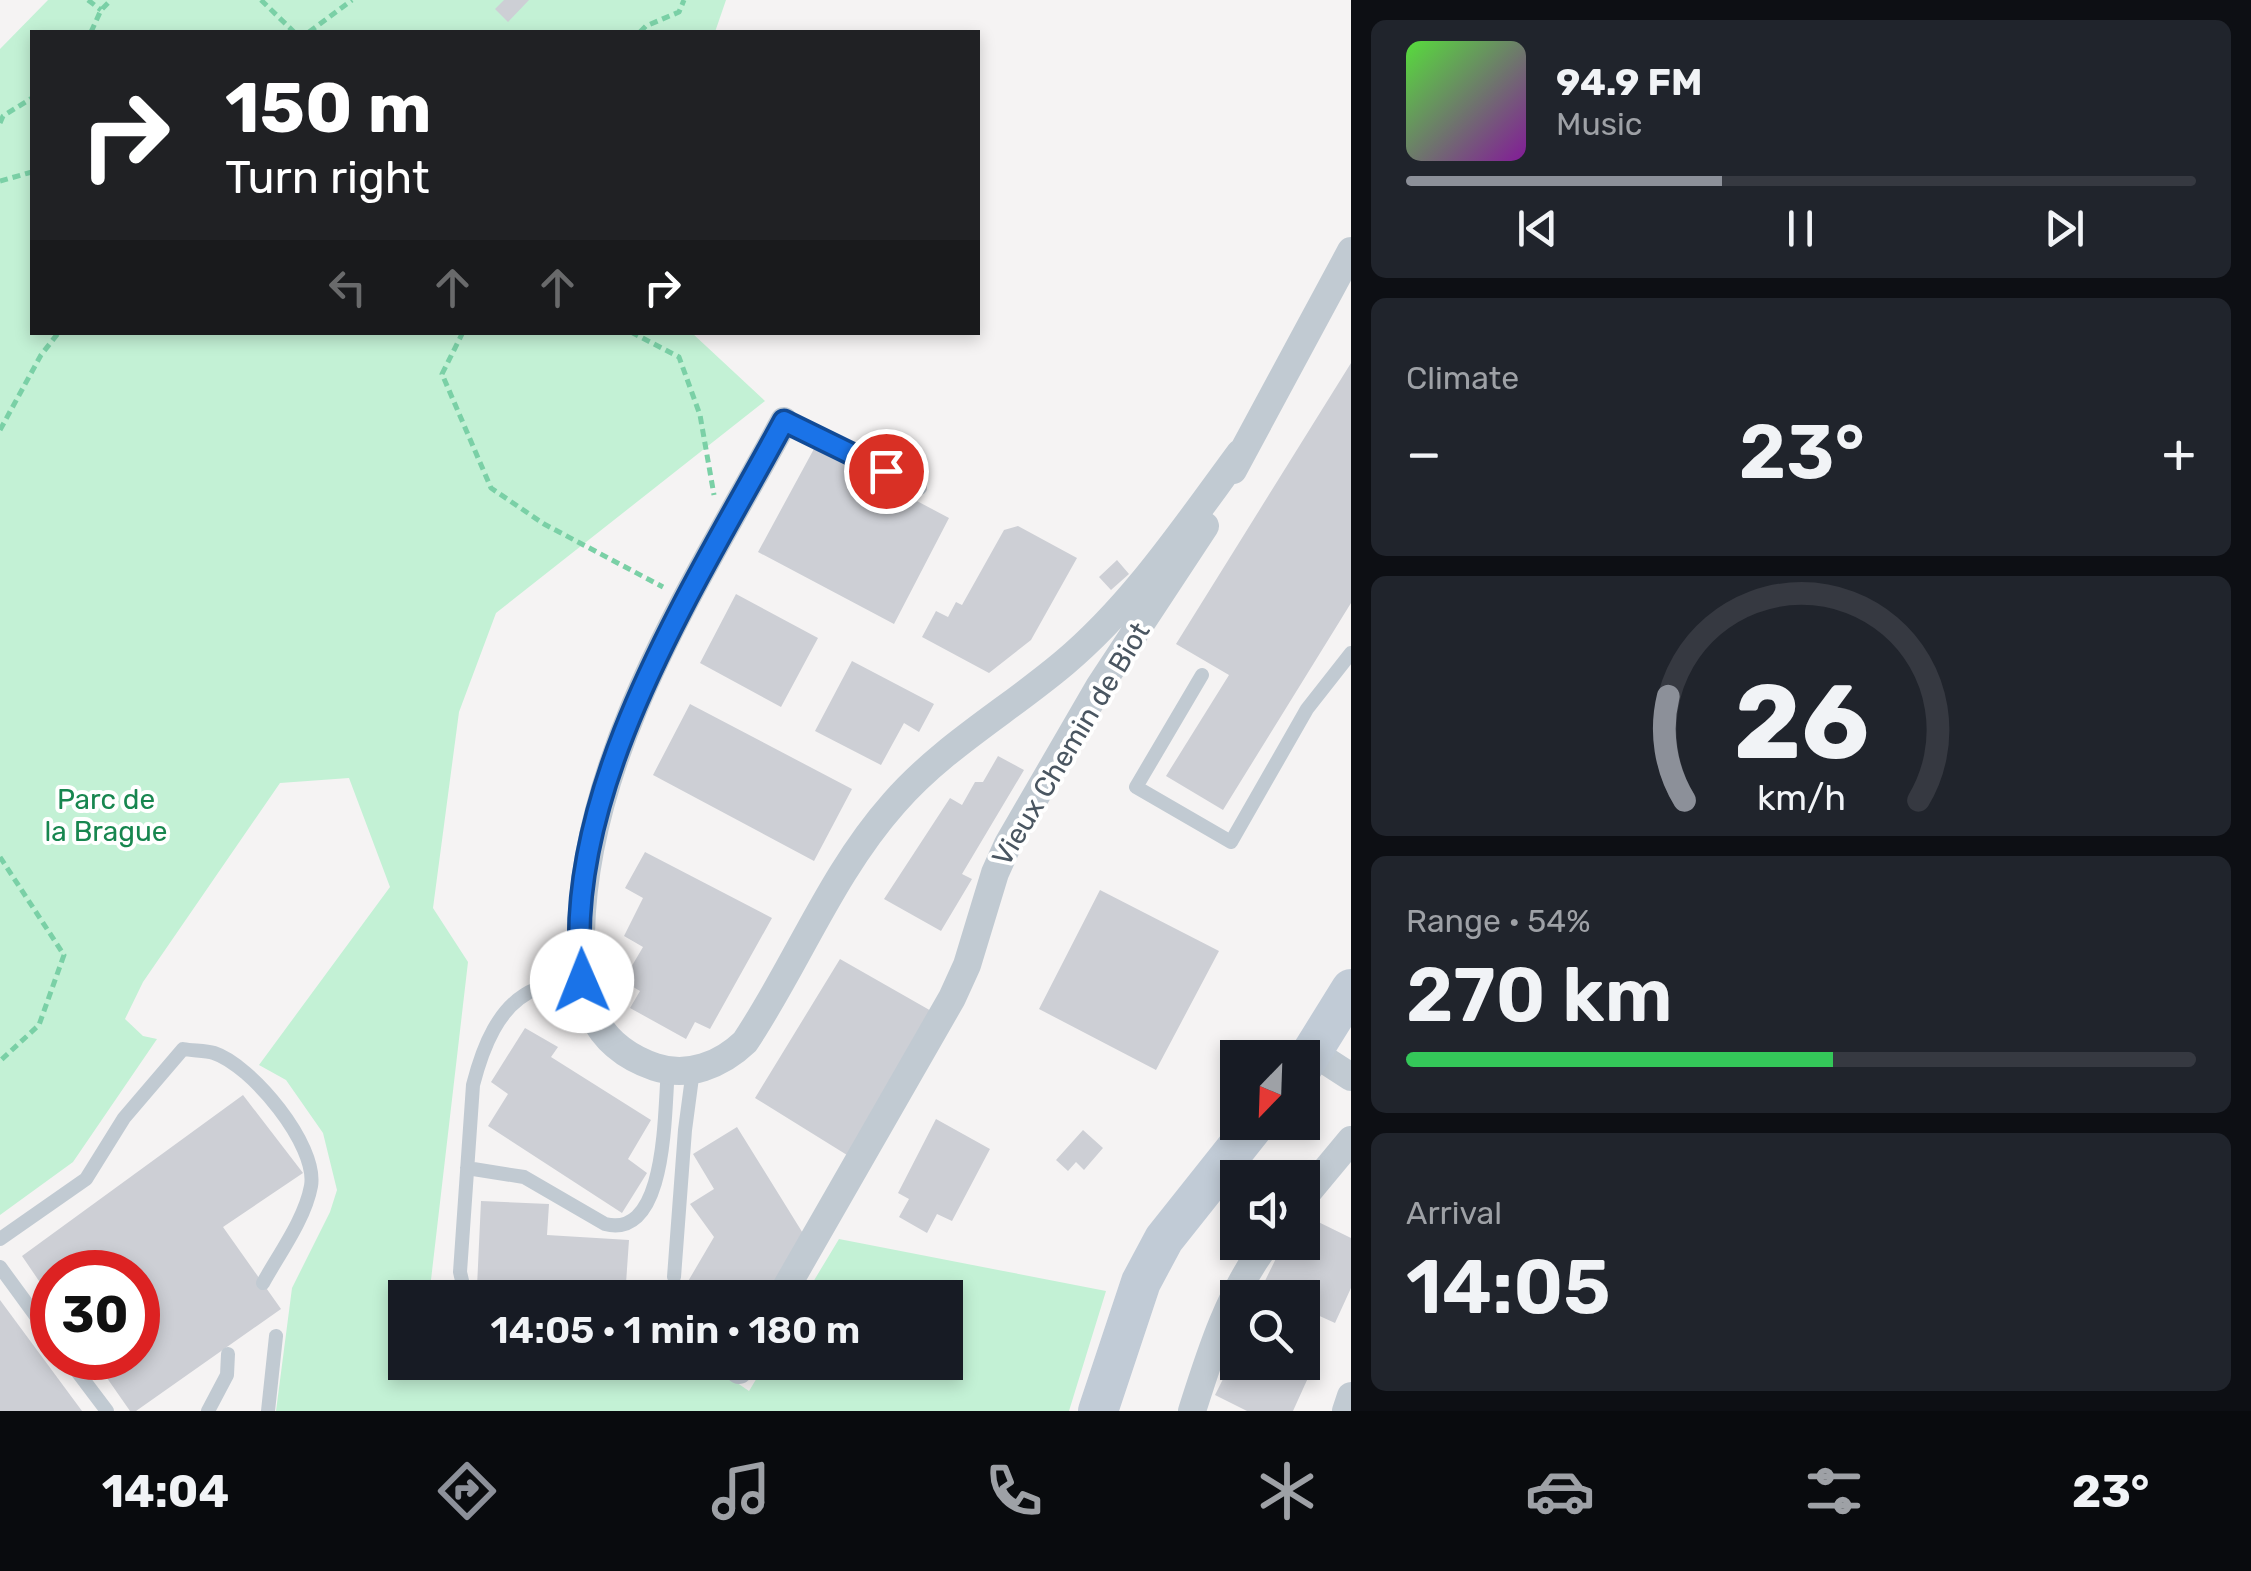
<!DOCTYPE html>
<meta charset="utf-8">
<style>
:root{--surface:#171b24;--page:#20242c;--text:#f1f3f6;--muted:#9ea1a6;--line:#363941;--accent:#8c9099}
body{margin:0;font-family:Rubik,sans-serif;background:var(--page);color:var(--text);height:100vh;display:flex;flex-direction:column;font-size:38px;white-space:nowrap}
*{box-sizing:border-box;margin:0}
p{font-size:32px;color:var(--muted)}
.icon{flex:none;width:55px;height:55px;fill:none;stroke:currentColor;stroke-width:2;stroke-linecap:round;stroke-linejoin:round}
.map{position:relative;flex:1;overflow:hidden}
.details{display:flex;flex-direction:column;gap:20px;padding:20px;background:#0d0f14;width:900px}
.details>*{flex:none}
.hud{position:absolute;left:30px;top:30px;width:950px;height:305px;border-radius:0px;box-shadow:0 5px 15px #0003;background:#202124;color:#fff;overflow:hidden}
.needle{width:65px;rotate:203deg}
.fabs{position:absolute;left:1220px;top:1040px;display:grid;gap:20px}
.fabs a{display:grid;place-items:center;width:100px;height:100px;border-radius:0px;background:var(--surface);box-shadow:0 5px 15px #0003;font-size:50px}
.speed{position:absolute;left:30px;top:1250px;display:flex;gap:20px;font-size:50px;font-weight:700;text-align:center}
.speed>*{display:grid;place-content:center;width:130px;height:130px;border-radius:50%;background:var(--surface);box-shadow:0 5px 15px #0003;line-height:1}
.speed .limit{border:15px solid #d22;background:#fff;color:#111}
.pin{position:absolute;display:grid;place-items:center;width:85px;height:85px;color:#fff;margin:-42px;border:5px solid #fff;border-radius:50%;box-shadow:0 2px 10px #0007}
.me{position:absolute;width:110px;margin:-55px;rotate:359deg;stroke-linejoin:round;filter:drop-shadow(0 0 8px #0008)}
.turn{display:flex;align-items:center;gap:35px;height:210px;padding:0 30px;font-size:45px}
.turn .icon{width:130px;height:130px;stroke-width:2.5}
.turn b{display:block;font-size:70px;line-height:85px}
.lanes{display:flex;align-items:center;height:95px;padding:0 30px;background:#0003;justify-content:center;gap:50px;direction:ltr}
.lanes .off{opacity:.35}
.big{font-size:75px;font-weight:600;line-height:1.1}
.details .card{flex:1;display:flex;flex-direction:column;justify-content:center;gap:15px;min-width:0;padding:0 35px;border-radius:15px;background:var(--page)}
.details .dial{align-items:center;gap:0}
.dial svg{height:260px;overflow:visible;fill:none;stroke:var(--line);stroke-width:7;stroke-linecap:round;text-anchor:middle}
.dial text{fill:var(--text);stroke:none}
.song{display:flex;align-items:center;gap:30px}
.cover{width:120px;height:120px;border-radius:15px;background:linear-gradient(135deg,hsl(110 70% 55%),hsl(290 70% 35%))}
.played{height:10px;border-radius:5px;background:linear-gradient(90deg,var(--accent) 40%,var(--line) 40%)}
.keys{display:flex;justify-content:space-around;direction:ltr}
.heat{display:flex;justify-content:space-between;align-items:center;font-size:55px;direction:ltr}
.charge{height:15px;border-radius:8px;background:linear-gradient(90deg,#34c759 54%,var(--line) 0)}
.trip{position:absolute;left:388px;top:1280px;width:575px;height:100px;border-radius:0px;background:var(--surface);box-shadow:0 5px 15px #0003;font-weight:600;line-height:100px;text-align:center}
.tabs{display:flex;height:160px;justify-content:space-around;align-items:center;background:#090b0e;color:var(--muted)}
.tabs .icon{width:70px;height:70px}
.tabs .on{color:var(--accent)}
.tabs b{font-size:45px;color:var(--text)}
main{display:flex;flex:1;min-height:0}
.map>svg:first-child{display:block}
.green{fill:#c3f1d5}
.building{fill:#cdcfd5}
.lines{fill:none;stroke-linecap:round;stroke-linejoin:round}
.path{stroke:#7ad0a6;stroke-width:5;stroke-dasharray:8 5;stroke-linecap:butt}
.service{stroke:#c1cad2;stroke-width:14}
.minor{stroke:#c1cad2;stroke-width:28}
.secondary{stroke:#c1cbd6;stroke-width:40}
.route-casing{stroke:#114b97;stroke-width:25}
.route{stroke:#1a73e8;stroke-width:18}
.labels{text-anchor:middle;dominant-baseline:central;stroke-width:8;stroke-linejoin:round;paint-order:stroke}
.street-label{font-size:28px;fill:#4a5661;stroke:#fff}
.park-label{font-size:28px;fill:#17864f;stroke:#fff}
</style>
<main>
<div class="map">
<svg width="1351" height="1411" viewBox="0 0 1351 1411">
<rect width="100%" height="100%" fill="#f5f3f3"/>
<path class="green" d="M 48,0 L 726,0 L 715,32 L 32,32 L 32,332 L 692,333 L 765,401 L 496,613 L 459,712 L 433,908 L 468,962 L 429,1297 L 405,1298 L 405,1362 L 484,1363 L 489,1367 L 564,1380 L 626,1363 L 708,1363 L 749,1391 L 766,1363 L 945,1362 L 945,1298 L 804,1297 L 839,1239 L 1106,1291 L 1069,1411 L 276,1411 L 292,1288 L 330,1212 L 337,1190 L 323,1133 L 286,1080 L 259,1065 L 390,887 L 349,778 L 280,783 L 143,982 L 125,1019 L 143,1036 L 157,1039 L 73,1162 L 0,1215 L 0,49 Z"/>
<path class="building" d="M 504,0 L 529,0 L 508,22 L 495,9 Z
M 1351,363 L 1351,603 L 1223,810 L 1166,776 L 1229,675 L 1176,644 Z
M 815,447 L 949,518 L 894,624 L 758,552 Z
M 1018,526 L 1077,558 L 1031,640 L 989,673 L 922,637 L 936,611 L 948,617 L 956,602 L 962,605 L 1004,530 Z
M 1117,560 L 1129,574 L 1111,590 L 1099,577 Z
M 736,594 L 818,638 L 781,707 L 700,663 Z
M 852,661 L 934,704 L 919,732 L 904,723 L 881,765 L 815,731 Z
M 690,704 L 852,789 L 814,861 L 653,775 Z
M 998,756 L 1024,770 L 962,874 L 972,879 L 941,931 L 884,899 L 950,798 L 962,805 L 975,782 L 983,782 Z
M 645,852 L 772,918 L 710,1029 L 695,1022 L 686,1039 L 630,1008 L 640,991 L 623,981 L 643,947 L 624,936 L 643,898 L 625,888 Z
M 1100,890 L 1219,951 L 1156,1070 L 1039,1009 Z
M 840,959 L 933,1012 L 847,1155 L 755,1098 Z
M 525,1028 L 558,1047 L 551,1057 L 651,1120 L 628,1159 L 647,1173 L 622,1213 L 488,1126 L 508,1094 L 491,1082 Z
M 243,1095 L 303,1173 L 223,1227 L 281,1309 L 136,1411 L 130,1411 L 93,1358 L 138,1358 L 138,1272 L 52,1272 L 52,1300 L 22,1256 Z
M 936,1119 L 990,1149 L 952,1221 L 937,1214 L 927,1233 L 899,1217 L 909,1199 L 898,1193 Z
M 737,1127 L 804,1235 L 767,1298 L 685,1298 L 680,1295 L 714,1237 L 690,1204 L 714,1189 L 693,1154 Z
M 1083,1130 L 1103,1148 L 1084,1170 L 1076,1162 L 1068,1171 L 1056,1160 Z
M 481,1201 L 549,1204 L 547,1235 L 629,1240 L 625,1298 L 540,1298 L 541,1291 L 477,1287 Z
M 1302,1214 L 1351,1238 L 1351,1288 L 1335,1323 L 1313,1313 L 1302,1335 L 1302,1298 L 1284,1298 L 1262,1287 L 1284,1242 L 1302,1242 Z
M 0,1300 L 82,1411 L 0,1411 Z
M 1238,1349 L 1238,1362 L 1302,1362 L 1302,1352 L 1317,1358 L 1293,1411 L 1247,1411 L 1215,1395 Z"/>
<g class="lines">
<path class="path" d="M 88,0 L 101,10
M 261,0 L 294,32
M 91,32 L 101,10 L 111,0
M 309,32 L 352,0
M 640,32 L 646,26 L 679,12 L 684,0
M 0,123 L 3,116 L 32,98
M 0,181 L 32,172
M 463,332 L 442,374 L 491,488 L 544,524 L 663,587
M 631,332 L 679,357 L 700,415 L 714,495
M 0,430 L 41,355 L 59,332
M 0,857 L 64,955 L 39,1025 L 0,1061"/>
<path class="service" d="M 784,421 L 920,488
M 1202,675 L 1136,787 L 1231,842 L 1307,709 L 1351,653
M 467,1168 L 524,1177 L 605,1224 C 668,1240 664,1110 668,1070
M 0,1239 L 86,1179 L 124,1118 L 183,1049 C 193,1051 205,1050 214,1053 C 251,1065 318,1145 311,1186 C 305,1219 279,1254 263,1283
M 0,1267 L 52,1338
M 674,1277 L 685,1130 L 693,1070
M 466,1298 L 460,1272 L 473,1085 C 482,1050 498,1004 536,989 C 549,984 567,984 582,981
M 67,1358 L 107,1411
M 208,1411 L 227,1375 L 228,1354
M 268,1411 L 276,1336"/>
<path class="minor" d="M 784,421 C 699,579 585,748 581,933 C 580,995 589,1044 655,1067 C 688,1078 721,1065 745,1042 C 797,964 831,874 894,803 C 943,747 1007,711 1064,663 C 1134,604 1186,526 1240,453
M 1233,470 L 1351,251
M 1314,1053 L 1351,1077
M 1302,1199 L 1351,1140
M 780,1298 L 952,998 L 967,965 L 995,873 L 1008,844 L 1099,687 L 1205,526
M 739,1370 L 743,1362
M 1192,1411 C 1210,1354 1230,1290 1268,1242
M 1346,1411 L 1351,1396"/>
<path class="secondary" d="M 1302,1068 L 1351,989
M 1098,1411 L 1141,1282 L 1164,1239 L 1257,1122"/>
</g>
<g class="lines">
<g class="route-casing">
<path id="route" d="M 582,981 C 558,792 698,581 784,421 L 886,471"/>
</g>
<use href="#route" class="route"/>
</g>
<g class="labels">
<g class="street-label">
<text transform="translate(1071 744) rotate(-59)">Vieux Chemin de Biot</text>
</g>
<g class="park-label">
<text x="106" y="799">Parc de<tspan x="106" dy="32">la Brague</tspan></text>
</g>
</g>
</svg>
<div class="fabs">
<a><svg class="needle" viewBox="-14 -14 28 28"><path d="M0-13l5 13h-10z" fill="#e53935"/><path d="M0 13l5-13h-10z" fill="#9ea1a6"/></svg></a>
<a><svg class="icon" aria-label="sound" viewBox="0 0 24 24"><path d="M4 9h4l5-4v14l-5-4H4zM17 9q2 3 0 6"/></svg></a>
<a><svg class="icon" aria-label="search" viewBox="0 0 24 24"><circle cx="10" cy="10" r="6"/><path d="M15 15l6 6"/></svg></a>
</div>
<div class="speed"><div class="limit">30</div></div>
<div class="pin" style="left:886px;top:471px;background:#d93025"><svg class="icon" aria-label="arrive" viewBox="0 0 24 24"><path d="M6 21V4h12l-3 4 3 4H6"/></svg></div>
<svg class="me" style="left:582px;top:981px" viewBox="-20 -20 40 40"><circle r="19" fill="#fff"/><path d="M0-13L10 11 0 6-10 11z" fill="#1a73e8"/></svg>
<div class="trip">14:05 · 1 min · 180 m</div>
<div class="hud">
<div class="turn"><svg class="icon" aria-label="right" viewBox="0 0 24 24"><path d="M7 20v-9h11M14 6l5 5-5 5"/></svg><div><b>150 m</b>Turn right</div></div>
<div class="lanes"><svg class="icon off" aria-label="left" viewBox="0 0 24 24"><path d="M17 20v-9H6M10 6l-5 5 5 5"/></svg><svg class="icon off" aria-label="ahead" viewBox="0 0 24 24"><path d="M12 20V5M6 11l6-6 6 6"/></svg><svg class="icon off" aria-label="ahead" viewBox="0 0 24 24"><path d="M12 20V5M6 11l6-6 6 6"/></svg><svg class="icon" aria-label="right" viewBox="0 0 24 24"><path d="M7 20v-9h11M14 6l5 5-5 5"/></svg></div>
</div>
</div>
<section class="details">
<div class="card">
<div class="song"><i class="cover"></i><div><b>94.9 FM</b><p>Music</p></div></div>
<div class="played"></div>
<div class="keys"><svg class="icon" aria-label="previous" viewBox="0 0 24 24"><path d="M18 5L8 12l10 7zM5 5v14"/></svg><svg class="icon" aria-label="pause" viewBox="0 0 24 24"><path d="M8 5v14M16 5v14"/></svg><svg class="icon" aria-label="next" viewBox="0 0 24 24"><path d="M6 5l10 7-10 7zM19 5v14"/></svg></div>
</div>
<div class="card"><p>Climate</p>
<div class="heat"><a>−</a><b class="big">23°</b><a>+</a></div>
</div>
<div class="card dial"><svg viewBox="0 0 100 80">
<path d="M14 69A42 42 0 1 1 86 69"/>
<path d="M14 69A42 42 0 0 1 9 37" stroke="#8c9099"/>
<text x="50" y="56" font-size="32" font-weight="700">26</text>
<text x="50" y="72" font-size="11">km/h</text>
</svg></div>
<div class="card"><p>Range · 54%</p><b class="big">270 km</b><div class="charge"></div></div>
<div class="card"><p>Arrival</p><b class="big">14:05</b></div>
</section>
</main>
<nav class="tabs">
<b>14:04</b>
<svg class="icon on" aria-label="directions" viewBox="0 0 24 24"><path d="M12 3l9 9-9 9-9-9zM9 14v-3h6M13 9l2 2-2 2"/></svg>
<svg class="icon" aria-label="music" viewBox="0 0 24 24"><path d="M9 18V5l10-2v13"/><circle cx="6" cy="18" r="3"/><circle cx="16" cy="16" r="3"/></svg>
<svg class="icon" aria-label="phone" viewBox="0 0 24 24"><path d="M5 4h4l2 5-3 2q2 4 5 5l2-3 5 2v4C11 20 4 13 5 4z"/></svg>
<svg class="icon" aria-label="climate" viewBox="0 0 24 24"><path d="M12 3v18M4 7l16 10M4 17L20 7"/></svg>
<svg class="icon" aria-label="car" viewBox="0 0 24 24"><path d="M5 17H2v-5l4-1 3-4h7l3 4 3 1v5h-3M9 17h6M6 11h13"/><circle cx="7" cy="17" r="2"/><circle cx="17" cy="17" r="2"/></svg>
<svg class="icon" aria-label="filters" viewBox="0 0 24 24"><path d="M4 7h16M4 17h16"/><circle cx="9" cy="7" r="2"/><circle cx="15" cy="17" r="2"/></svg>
<b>23°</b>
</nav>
